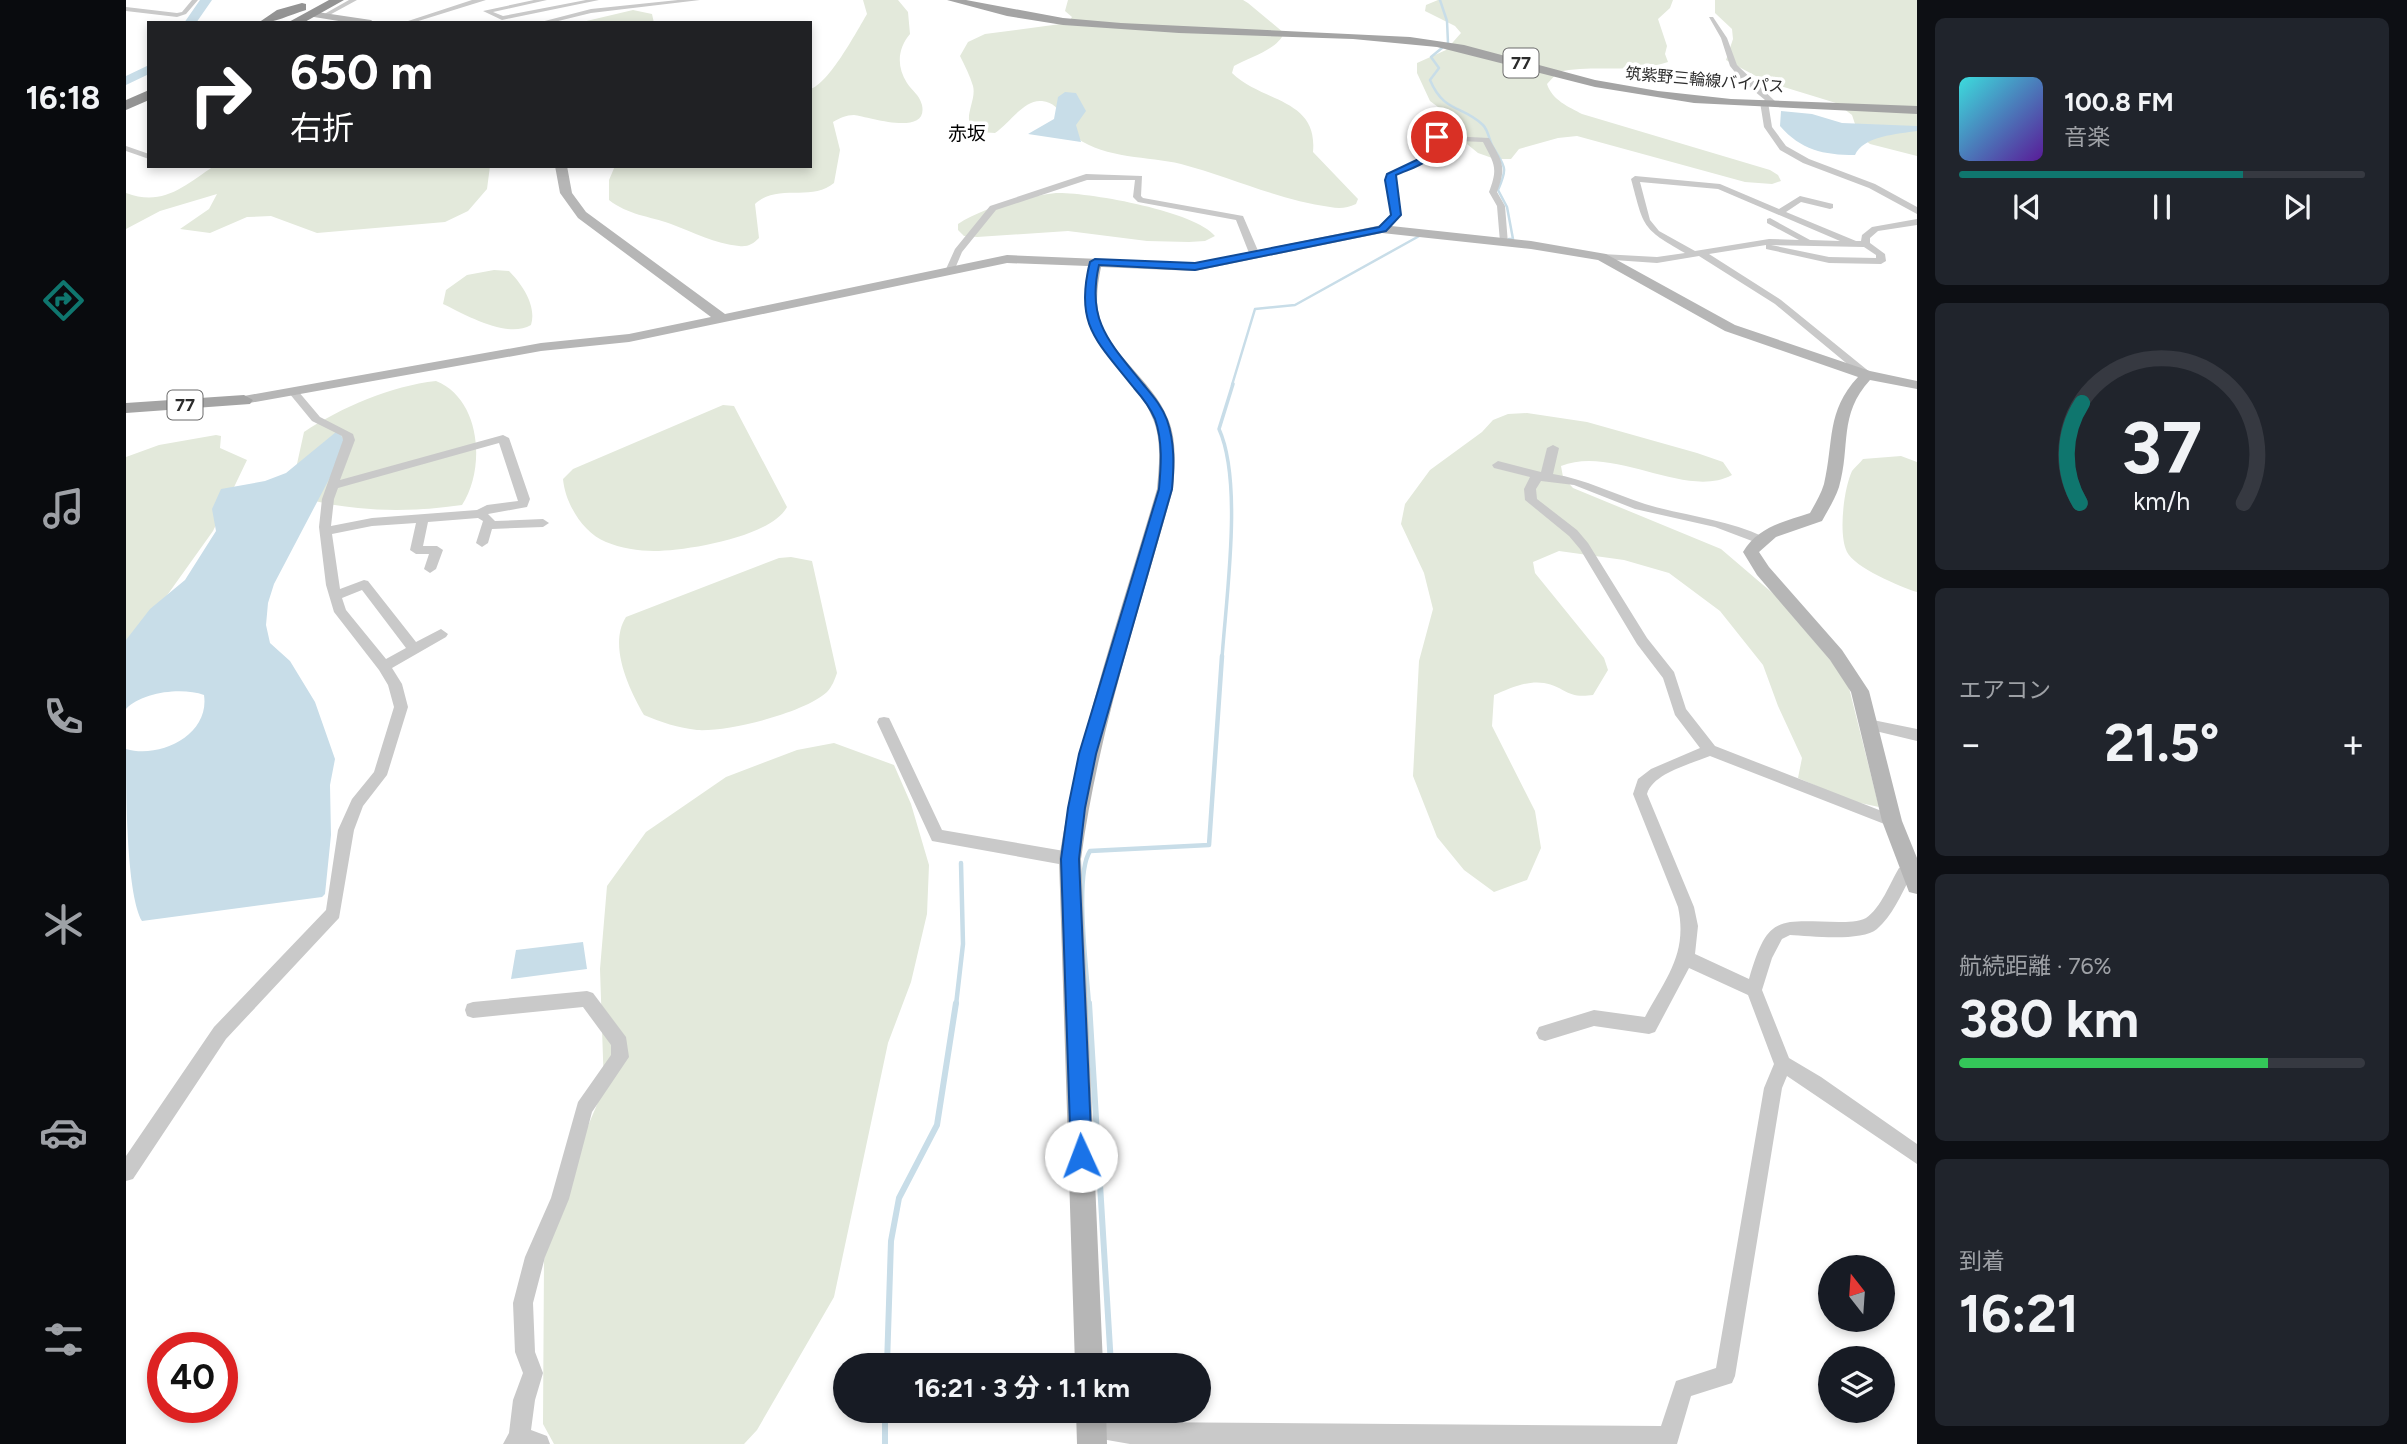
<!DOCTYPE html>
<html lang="ja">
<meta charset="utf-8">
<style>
:root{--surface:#171b24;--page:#20242c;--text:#f1f3f6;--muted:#9ea1a6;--line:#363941;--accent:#0f766e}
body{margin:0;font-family:Figtree,"Noto Sans JP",sans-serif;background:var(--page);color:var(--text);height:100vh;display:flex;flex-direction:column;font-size:26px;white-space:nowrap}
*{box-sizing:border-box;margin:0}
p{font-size:23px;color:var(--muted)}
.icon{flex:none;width:38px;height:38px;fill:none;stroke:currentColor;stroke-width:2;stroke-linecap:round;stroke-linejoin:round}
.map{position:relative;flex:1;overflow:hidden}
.sheet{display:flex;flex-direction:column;gap:18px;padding:18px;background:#0d0f14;width:490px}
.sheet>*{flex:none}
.banner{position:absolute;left:21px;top:21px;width:665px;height:147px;border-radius:0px;box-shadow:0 4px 10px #0003;background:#202124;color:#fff;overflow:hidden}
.needle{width:46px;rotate:343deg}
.buttons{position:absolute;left:1692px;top:1255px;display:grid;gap:14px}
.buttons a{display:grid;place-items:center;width:77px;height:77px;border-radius:50%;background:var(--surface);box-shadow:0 4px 10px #0003;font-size:35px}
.speed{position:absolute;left:21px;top:1332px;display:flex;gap:14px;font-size:35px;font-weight:700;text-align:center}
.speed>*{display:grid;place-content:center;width:91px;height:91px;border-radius:50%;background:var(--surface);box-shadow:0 4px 10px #0003;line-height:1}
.speed .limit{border:10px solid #d22;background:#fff;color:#111}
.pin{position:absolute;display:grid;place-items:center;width:60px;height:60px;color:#fff;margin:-30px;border:4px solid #fff;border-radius:50%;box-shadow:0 2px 7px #0007}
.me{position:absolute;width:77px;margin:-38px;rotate:358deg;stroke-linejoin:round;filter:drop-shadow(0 0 5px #0008)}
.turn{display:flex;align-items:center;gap:24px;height:147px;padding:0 28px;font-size:32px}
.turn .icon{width:91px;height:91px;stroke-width:2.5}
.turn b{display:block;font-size:49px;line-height:60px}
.big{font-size:52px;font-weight:700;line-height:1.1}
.sheet .card{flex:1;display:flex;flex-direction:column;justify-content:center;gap:10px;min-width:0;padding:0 24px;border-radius:10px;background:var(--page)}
.sheet .dial{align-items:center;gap:0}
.dial svg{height:182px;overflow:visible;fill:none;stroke:var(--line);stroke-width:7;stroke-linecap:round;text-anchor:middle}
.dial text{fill:var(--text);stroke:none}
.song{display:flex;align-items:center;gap:21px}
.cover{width:84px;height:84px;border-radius:10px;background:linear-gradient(135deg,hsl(180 70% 55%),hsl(270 70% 35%))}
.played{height:7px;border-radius:4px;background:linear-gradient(90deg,var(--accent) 70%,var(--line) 70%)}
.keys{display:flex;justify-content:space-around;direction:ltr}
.heat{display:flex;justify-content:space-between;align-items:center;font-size:38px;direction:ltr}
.charge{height:10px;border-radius:5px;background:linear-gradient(90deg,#34c759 76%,var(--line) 0)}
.trip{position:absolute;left:707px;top:1353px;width:378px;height:70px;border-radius:35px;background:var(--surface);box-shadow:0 4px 10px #0003;font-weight:700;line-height:70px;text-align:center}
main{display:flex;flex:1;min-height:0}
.tabs{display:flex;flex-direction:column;width:126px;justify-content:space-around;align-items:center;background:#090b0e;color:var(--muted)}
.tabs .icon{width:49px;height:49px}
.tabs .current{color:var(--accent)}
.tabs b{font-size:32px;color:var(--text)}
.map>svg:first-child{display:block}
.green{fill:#e3e9db}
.water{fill:#c8dde8}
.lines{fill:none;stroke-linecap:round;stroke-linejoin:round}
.stream-far3{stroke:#c8dde8;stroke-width:2.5}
.stream-far2{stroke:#c8dde8;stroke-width:3.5}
.stream-far1{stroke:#c8dde8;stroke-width:4.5}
.stream{stroke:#c8dde8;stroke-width:6}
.river{fill:#c8dde8;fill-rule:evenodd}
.street{fill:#c9c9c9;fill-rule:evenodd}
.secondary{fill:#b6b6b6;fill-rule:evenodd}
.primary{fill:#a4a4a4;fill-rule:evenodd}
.highway{fill:#939393;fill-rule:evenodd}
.route{fill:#1a73e8;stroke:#114b97;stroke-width:2}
.labels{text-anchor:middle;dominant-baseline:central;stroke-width:7;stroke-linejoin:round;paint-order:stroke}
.far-street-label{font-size:16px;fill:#2c2c2c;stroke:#fff}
.shield{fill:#fff;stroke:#6b6b6b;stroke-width:2}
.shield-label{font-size:18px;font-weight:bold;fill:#2c2c2c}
.far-quarter-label{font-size:19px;fill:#000;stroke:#fff}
</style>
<main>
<nav class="tabs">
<b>16:18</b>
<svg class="icon current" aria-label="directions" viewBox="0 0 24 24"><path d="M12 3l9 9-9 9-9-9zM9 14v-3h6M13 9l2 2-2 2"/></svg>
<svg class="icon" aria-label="music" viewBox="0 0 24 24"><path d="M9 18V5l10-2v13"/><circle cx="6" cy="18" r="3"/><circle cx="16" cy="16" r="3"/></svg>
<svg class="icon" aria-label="phone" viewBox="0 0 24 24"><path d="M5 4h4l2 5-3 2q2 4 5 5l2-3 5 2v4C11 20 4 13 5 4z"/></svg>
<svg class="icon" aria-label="climate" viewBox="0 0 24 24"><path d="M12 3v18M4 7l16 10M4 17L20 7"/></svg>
<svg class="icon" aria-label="car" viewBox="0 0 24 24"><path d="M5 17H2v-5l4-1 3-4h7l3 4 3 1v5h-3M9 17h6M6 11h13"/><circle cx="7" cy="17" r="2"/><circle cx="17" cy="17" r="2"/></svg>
<svg class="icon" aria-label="filters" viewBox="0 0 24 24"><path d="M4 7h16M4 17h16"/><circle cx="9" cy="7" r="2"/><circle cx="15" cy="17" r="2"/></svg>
</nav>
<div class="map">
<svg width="1791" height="1444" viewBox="0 0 1791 1444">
<rect width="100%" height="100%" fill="#fff"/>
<path class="green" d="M 737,0 L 772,0 L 782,12 L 784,34 C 772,48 770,66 781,83 C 786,91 793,94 796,105 C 803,138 740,116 728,115 C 720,115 714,118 707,122 L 714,150 L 708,183 C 686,202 651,183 629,204 L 633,238 C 627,244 622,247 613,246 C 589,244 567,232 545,224 C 523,216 502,215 483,200 L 483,180 L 489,166 L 684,166 L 684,89 C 702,85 731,31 741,14 Z
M 942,0 L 1117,0 L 1122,3 L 1158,33 C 1151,50 1124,57 1108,66 L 1106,73 C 1137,103 1192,98 1187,152 L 1232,199 L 1230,204 C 1221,208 1214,209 1204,207 C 1153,200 1104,177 1055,164 C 1022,156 980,159 951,138 C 936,127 939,104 916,101 C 898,99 884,123 869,133 C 824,132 852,105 847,86 C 844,76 839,66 834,56 L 842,42 L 859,34 L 942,23 L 946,17 L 939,11 Z
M 1312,0 L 1547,0 L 1544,8 L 1532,19 L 1541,46 L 1539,54 L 1542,62 C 1506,74 1468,64 1432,72 L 1421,84 C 1426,100 1443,107 1456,114 L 1644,170 L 1652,175 L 1655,181 L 1646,184 L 1619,182 L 1451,136 L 1432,138 L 1393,149 L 1385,159 L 1369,159 L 1352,153 L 1341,144 L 1316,110 L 1304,101 L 1291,73 L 1291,63 L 1320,50 L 1335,33 L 1329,26 L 1299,11 L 1300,5 Z
M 1589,0 L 1791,0 L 1791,156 L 1744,144 L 1733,136 L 1726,115 L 1710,103 L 1641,82 L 1600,60 L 1607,39 L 1606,29 L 1589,13 Z
M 507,10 L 526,14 L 528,23 L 452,23 Z
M 88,166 L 364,166 L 361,189 L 342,211 L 319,222 L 191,233 L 145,216 L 121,217 L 84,233 L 54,229 L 83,209 L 91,194 L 34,211 L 0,229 L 0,193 C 37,207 58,186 88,166 Z
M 930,193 C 962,192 1069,211 1089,236 L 1079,241 L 1063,242 L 1021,241 L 942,231 L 851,237 L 838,236 L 832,230 L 832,224 C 858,207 898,197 930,193 Z
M 368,270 L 383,271 C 396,284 411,306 405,325 C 381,339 340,315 317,304 L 320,290 L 341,275 Z
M 310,381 C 355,399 360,468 336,505 C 281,513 223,512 170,496 L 169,473 L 178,432 C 216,407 265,386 310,381 Z
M 597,405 L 608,406 L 661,507 C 645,537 560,551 528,551 C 513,551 494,548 480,542 C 457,533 439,503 437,479 L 447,469 Z
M 1401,413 L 1461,422 L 1571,453 L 1597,462 L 1606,475 C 1560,500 1488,445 1435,466 L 1437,477 L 1447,488 L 1595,549 L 1650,596 L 1721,680 L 1753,807 L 1725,801 L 1672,778 L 1676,758 L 1652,706 L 1637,665 L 1594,611 L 1543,573 L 1498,560 L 1433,551 L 1407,562 L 1409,573 L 1478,658 L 1482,670 L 1467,695 C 1440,699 1440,687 1418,683 C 1401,680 1383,689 1368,695 L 1366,726 L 1409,811 L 1415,848 L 1401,880 L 1368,892 L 1338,870 L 1311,837 L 1287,776 L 1293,661 L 1307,609 L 1298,573 L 1275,524 L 1279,504 L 1304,470 L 1356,432 L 1367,420 L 1382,414 Z
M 90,435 L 95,436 L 94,448 L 121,460 L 87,531 L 42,594 L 0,643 L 0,457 L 33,445 Z
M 1775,456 L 1791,462 L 1791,592 C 1774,587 1728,567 1721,552 C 1712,534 1718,488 1726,471 C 1729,467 1734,463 1737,459 Z
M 665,557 L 686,561 L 711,673 C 709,679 706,687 701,692 C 678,713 602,732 571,730 C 553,728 534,722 518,715 C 503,689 482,645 500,617 L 653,558 Z
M 708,743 L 768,765 L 785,804 L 803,865 L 801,914 L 785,982 L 762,1043 L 708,1297 L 631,1430 L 618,1444 L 428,1444 L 417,1424 L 418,1261 L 428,1206 L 478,1088 L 474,969 L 481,886 L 520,832 L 600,777 L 671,750 Z"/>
<path class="water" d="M 939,92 L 950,93 L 960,111 L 950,125 L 955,142 L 902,134 L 928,119 L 932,97 Z
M 1655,111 L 1686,114 L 1716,123 L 1791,126 L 1791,131 C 1772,134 1737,136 1729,155 C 1697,155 1675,150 1654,126 Z
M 210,432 L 215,435 L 218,441 L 210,466 L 148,584 L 142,603 L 140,625 L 144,643 L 164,661 L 189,702 L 209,759 L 204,785 L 205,835 L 199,894 L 196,897 L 16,921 C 0,893 0,788 0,749 C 34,759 84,735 78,695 C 56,687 16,692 0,709 L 0,640 L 24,609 L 59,580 L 90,531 L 86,509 L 95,489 L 139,481 L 160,473 Z
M 457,942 L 461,969 L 385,979 L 390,950 Z"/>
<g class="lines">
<path class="stream-far3" d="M 1314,0 L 1321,21 L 1322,43 L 1305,57 L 1313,68 L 1304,80 C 1318,113 1336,105 1357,125 C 1362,130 1363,139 1366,145 C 1378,167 1383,165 1372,190 L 1381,207 L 1387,239 L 1383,239
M 1106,385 L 1129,309 L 1169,305 L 1295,235"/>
<path class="stream-far2" d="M 1096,658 C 1100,598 1117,482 1093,429 L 1107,384"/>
<path class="stream-far1" d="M 830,1005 L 837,944 L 835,863
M 963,1005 C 961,972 948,875 964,851 L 1083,845 L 1096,656"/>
<path class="stream" d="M 963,1003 L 985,1365
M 761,1365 L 765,1241 L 773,1198 L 811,1125 L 830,1003
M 759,1410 L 759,1444
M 988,1410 L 988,1424"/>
<path class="river" d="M 74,0 L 86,0 L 70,23 L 58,23 Z
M 23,65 L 23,74 L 0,85 L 0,76 Z"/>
<path class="street" d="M 66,0 L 72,0 L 60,14 L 51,17 L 0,11 L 0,7 L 51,13 L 56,12 Z
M 223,0 L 231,0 L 198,18 L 193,17 Z
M 346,0 L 360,0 L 286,23 L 276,23 Z
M 408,0 L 421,0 L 367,12 L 377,16 L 460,0 L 473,0 L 376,20 L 357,11 Z
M 552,0 L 574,0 L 465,13 L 424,23 L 411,23 L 465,9 Z
M 1583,17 L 1587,17 L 1601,38 L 1611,65 L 1651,103 L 1647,105 L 1642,102 L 1646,127 L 1660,146 L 1683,159 L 1749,184 L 1791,207 L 1791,214 L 1743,188 L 1677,163 L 1654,150 L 1638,127 L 1634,102 L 1639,100 L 1616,81 L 1604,66 L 1595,38 Z
M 1304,135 L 1363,138 C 1376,161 1381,166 1371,192 L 1379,206 L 1382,244 L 1374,242 L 1371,206 L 1363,192 C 1372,168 1369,165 1357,142 L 1310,140 L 1306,158 L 1270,175 L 1268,180 L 1274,215 L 1259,231 L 1253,231 L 1253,227 L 1266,215 L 1260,180 L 1262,174 L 1299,155 Z
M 0,146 L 23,154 L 23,159 L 0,151 Z
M 960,174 L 1016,176 L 1015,196 L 1017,198 L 1117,216 L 1133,253 L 1128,256 L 1123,253 L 1110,220 L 1012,202 L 1007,197 L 1009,180 L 961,180 L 870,210 L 836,252 L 828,271 L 820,269 L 829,249 L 864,206 Z
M 1509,176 L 1594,184 L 1653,209 L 1674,196 L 1707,204 L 1707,208 L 1704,209 L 1675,202 L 1660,212 L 1730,241 L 1735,241 L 1736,235 L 1746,227 L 1791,219 L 1791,225 L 1752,231 L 1744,238 L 1744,243 L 1759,254 L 1760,261 L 1755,264 L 1703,263 L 1640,249 L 1640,245 L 1583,254 L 1655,300 L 1745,373 L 1745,377 L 1737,377 L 1649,304 L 1573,256 L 1531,263 L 1473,259 L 1471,257 L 1476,254 L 1531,257 L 1559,253 C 1515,228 1518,227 1505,179 ZM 1514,182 L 1592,189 L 1714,241 L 1684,240 L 1644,218 L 1641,219 L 1641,223 L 1673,240 L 1643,239 L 1569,251 L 1533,231 L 1524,220 ZM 1645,245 L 1738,247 L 1750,255 L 1750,258 L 1703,257 Z
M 168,390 L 172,391 L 194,417 L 227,434 L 229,440 L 214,480 L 377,435 L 383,438 L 404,499 L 401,507 L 362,514 L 369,521 L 417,519 L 423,523 L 417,527 L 366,529 L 362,543 L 356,547 L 350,543 L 357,521 L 352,518 L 302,522 L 297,546 L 311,546 L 317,550 L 310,569 L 304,573 L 298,569 L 303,554 L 290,554 L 284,550 L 290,523 L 246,526 L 206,534 L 214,589 L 238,580 L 242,581 L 290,642 L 315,629 L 322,634 L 320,637 L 266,668 L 276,684 L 282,707 L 261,775 L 237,806 L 228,830 L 213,918 L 100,1039 L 7,1179 L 0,1181 L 0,1156 L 88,1027 L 200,910 L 212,830 L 226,799 L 248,772 L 268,707 L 262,685 L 253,670 L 208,612 L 200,585 L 193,527 L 196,499 L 217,440 L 216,436 L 186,421 L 163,393 ZM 373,443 L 392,501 L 361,505 L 351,510 L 246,518 L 205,526 L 208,499 L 212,488 ZM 236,590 L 280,648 L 260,659 L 220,610 L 216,598 Z
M 1427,445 L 1433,448 L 1427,474 C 1459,479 1488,494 1519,504 C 1559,516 1600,519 1638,537 L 1640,540 L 1634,544 L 1589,527 L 1509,509 L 1448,485 L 1415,481 L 1410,489 L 1411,499 L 1451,530 L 1462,543 L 1521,638 L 1548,672 L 1560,709 L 1589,746 L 1771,817 L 1774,821 L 1771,825 L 1766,827 L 1584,756 C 1565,764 1527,773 1521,794 L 1568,907 L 1572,926 L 1569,954 L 1623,979 C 1642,914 1651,921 1713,922 C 1721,922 1733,922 1740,918 C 1755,908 1764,883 1773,868 L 1786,864 L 1791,866 L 1791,876 L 1784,878 C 1775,895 1766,916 1751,929 C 1736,942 1684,936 1664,935 L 1656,939 L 1646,958 L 1636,990 L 1663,1058 L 1695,1077 L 1791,1144 L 1791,1164 L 1661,1076 L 1656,1088 L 1609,1376 L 1606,1383 L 1565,1396 L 1551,1444 L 1004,1444 L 958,1436 L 955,1428 L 958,1420 L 966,1417 L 1004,1422 L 1535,1426 L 1550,1381 L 1590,1368 L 1638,1088 L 1648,1064 L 1622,995 L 1563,968 L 1529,1032 L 1523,1034 L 1468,1026 L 1419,1041 L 1413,1039 L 1410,1033 L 1413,1027 L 1468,1010 L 1519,1017 C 1540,978 1562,954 1552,907 L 1507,794 L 1512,779 L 1525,769 L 1574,748 L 1549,715 L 1537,678 L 1511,644 L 1454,549 L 1443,536 L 1399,500 L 1398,489 L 1404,477 L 1368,468 L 1366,465 L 1372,461 L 1415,472 L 1421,448 Z
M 758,717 L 763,718 L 765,722 L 816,830 L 944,852 L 949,854 L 952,859 L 949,864 L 944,866 L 806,841 L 751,722 L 753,718 Z
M 1742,719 L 1791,729 L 1791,741 L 1737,728 L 1735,724 L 1737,720 Z
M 461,991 L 467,993 L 500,1037 L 503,1057 L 466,1112 L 443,1199 L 419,1257 L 407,1303 L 409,1352 L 417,1373 L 409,1400 L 405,1430 L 421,1436 L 424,1444 L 377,1444 L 383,1433 L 387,1400 L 397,1373 L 389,1352 L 387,1303 L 399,1257 L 425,1198 L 452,1102 L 485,1055 L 485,1045 L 457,1007 L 347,1018 L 341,1016 L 339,1010 L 341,1004 L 347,1002 Z"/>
<path class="secondary" d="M 191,12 L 245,20 L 249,23 L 225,23 L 188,17 L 186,15 Z
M 429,166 L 441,166 L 446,193 L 460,212 L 599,314 L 881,255 L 1069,263 L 1256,225 L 1405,241 L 1480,254 L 1609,325 L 1744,371 L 1791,381 L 1791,389 L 1744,380 C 1712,415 1725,446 1713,487 C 1709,499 1702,510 1696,521 L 1650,537 L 1633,552 L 1643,567 L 1716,650 L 1743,691 L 1776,821 L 1791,858 L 1791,894 L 1783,892 L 1756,821 L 1725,692 L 1704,660 L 1631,575 L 1617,552 C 1632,527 1657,522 1684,513 C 1689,504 1695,494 1698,484 C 1708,442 1700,411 1732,377 L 1599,331 L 1472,260 L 1405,249 L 1256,233 L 1069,271 L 975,267 C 972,283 969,299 973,315 C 980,352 1027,380 1042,419 C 1051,440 1049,466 1047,489 C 1013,612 972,732 955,859 L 977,1365 L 949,1365 L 933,859 C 953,732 995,612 1031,489 C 1033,466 1036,441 1027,419 C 1000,350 947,359 962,266 L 881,263 L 503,342 L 415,351 L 118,404 L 113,403 L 111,400 L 118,396 L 415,343 L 503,334 L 585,317 L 452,218 L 434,193 Z
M 950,1410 L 980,1410 L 981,1444 L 951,1444 Z"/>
<path class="primary" d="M 821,0 L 840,0 L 937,18 L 995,23 L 1284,37 L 1338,45 L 1469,80 L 1532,91 L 1605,99 L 1791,106 L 1791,114 L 1568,103 L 1469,87 L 1311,47 L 1227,39 L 1053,33 L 937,25 L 881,16 Z
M 118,395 L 127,400 L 124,404 L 0,413 L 0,403 Z"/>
<path class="highway" d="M 203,0 L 218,0 L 177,23 L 161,23 Z
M 176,3 L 180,4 L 180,10 C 163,15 149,23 132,23 L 151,10 Z
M 23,90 L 23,100 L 0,110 L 0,100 Z"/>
</g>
<path class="route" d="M 1311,134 L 1316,137 L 1311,140 C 1308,164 1290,166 1270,175 L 1275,215 L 1260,231 L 1069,270 L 973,265 C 960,321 984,343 1017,384 C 1026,395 1036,406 1041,420 C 1049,443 1048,466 1046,489 L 970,754 L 959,808 L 953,859 L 966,1156 L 963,1163 L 955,1167 L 948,1163 L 945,1156 L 935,859 L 942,808 L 953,754 L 1033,489 C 1035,466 1037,442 1029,419 C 1024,407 1016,397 1008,388 C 971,341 948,325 964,262 L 969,259 L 1069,263 L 1253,227 L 1265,215 L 1259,180 L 1261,174 L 1297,157 L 1302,138 Z"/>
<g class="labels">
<g class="far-street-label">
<text transform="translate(1579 80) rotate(5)">筑紫野三輪線バイパス</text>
</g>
<g class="shield">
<rect x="1377.5" y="48.5" width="35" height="29" rx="5"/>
<rect x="41.5" y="390.5" width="35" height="29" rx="5"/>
</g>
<g class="shield-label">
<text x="1395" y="63">77</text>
<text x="59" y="405">77</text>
</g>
<g class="far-quarter-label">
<text x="841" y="133">赤坂</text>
</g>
</g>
</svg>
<div class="buttons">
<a><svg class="needle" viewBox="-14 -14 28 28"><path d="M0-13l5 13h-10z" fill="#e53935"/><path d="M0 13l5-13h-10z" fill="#9ea1a6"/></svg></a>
<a><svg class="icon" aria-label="layers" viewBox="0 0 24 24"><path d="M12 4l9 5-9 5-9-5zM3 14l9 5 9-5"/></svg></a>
</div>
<div class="speed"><div class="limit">40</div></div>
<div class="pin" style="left:1311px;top:137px;background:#d93025"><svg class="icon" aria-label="arrive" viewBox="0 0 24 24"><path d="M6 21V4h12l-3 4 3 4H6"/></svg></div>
<svg class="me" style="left:955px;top:1156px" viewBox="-20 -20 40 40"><circle r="19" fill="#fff"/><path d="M0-13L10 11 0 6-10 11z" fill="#1a73e8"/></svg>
<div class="trip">16:21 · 3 分 · 1.1 km</div>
<div class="banner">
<div class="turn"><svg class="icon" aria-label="right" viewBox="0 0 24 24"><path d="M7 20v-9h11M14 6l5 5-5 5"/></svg><div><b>650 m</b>右折</div></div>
</div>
</div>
<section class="sheet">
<div class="card">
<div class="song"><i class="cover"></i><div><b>100.8 FM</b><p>音楽</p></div></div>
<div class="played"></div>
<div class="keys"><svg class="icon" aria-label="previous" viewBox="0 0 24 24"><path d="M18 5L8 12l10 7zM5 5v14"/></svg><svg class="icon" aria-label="pause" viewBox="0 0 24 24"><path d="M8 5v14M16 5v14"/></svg><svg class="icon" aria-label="next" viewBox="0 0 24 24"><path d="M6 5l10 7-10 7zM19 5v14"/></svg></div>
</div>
<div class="card dial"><svg viewBox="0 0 100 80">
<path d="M14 69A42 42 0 1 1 86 69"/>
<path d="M14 69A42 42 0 0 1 15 25" stroke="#0f766e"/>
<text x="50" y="56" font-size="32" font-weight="700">37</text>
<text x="50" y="72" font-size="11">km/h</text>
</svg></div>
<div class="card"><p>エアコン</p>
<div class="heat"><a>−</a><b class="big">21.5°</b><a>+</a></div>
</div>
<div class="card"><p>航続距離 · 76%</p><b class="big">380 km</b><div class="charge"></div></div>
<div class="card"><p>到着</p><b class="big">16:21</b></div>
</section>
</main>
